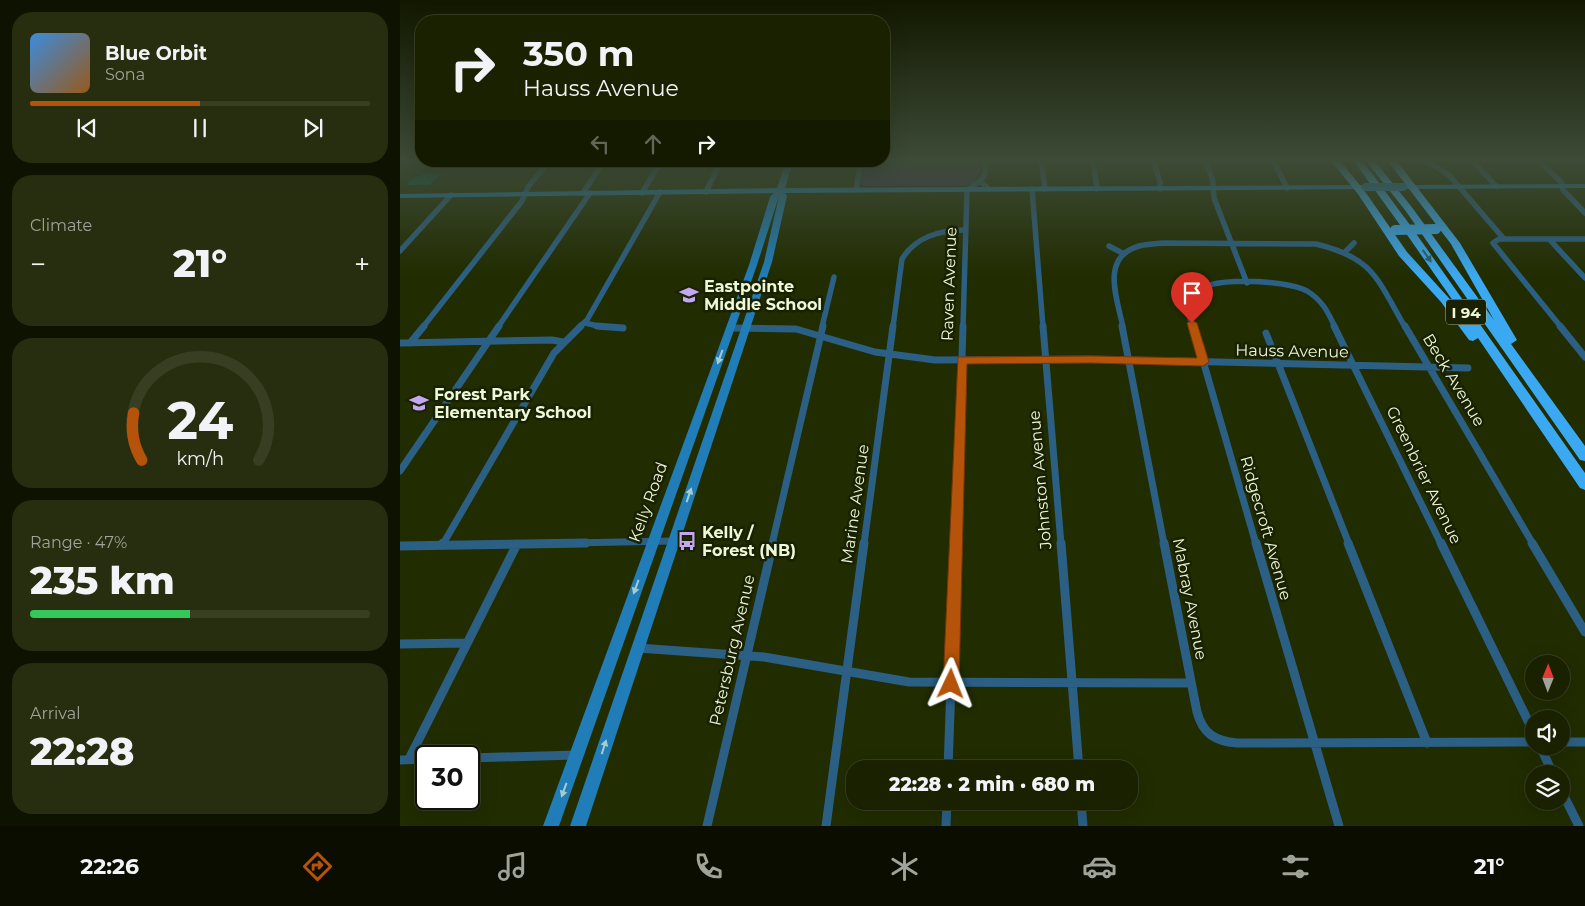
<!DOCTYPE html>
<meta charset="utf-8">
<style>
:root{--surface:#192100;--page:#262e0f;--text:#f1f3f6;--muted:#9fa399;--line:#373e22;--accent:#b45309}
body{margin:0;font-family:Montserrat,sans-serif;background:var(--page);color:var(--text);height:100vh;display:flex;flex-direction:column;font-size:19px;white-space:nowrap}
*{box-sizing:border-box;margin:0}
p{font-size:16px;color:var(--muted)}
.icon{flex:none;width:28px;height:28px;fill:none;stroke:currentColor;stroke-width:2;stroke-linecap:round;stroke-linejoin:round}
.map{position:relative;flex:1;overflow:hidden}
.side{display:flex;flex-direction:column;gap:12px;padding:12px;background:#0e1200;width:400px}
.side>*{flex:none}
.guide{position:absolute;left:15px;top:15px;width:475px;height:152px;border-radius:20px;box-shadow:0 5px 20px #0002,0 0 0 1px var(--line);background:#192100;color:var(--text);overflow:hidden}
.needle{width:32px;rotate:1deg}
.buttons{position:absolute;left:1125px;top:655px;display:grid;gap:10px}
.buttons a{display:grid;place-items:center;width:45px;height:45px;border-radius:50%;background:var(--surface);box-shadow:0 5px 20px #0002,0 0 0 1px var(--line);font-size:25px}
.speed{position:absolute;left:15px;top:745px;display:flex;gap:10px;font-size:25px;font-weight:700;text-align:center}
.speed>*{display:grid;place-content:center;width:65px;height:65px;border-radius:50%;background:var(--surface);box-shadow:0 5px 20px #0002,0 0 0 1px var(--line);line-height:1}
.speed .limit{border:2px solid #111;border-radius:8px;background:#fff;color:#111}
.pin{position:absolute;display:grid;place-items:center;width:42px;height:42px;color:#fff;margin:-51px -21px;border-radius:50% 50% 50% 0;rotate:-45deg;box-shadow:0 0 5px #0007}
.pin .icon{rotate:45deg}
.me{position:absolute;width:55px;margin:-28px;rotate:2deg;stroke-linejoin:round;filter:drop-shadow(0 0 4px #0008)}
.turn{display:flex;align-items:center;gap:18px;height:105px;padding:0 25px;font-size:22px}
.turn .icon{width:65px;height:65px;stroke-width:2.5}
.turn b{display:block;font-size:35px;line-height:42px}
.lanes{display:flex;align-items:center;height:48px;padding:0 25px;background:#0003;justify-content:center;gap:25px;direction:ltr}
.lanes .off{opacity:.35}
.big{font-size:38px;font-weight:800;line-height:1.1}
.side .widget{flex:1;display:flex;flex-direction:column;justify-content:center;gap:8px;min-width:0;padding:0 18px;border-radius:20px;background:var(--page)}
.side .dial{align-items:center;gap:0}
.dial svg{height:130px;overflow:visible;fill:none;stroke:var(--line);stroke-width:7;stroke-linecap:round;text-anchor:middle}
.dial text{fill:var(--text);stroke:none}
.song{display:flex;align-items:center;gap:15px}
.cover{width:60px;height:60px;border-radius:8px;background:linear-gradient(135deg,hsl(210 70% 55%),hsl(30 70% 35%))}
.played{height:5px;border-radius:2px;background:linear-gradient(90deg,var(--accent) 50%,var(--line) 50%)}
.keys{display:flex;justify-content:space-around;direction:ltr}
.heat{display:flex;justify-content:space-between;align-items:center;font-size:28px;direction:ltr}
.charge{height:8px;border-radius:4px;background:linear-gradient(90deg,#34c759 47%,var(--line) 0)}
.trip{position:absolute;left:446px;top:760px;width:292px;height:50px;border-radius:20px;background:var(--surface);box-shadow:0 5px 20px #0002,0 0 0 1px var(--line);font-weight:800;line-height:50px;text-align:center}
.tab-bar{display:flex;height:80px;justify-content:space-around;align-items:center;background:#0a0d00;color:var(--muted)}
.tab-bar .icon{width:35px;height:35px}
.tab-bar .active{color:var(--accent)}
.tab-bar b{font-size:22px;color:var(--text)}
main{display:flex;flex:1;min-height:0}
.map>svg:first-child{display:block}
.green{fill:#422e5d}
.water{fill:#02564d}
.lines{fill:none;stroke-linecap:round;stroke-linejoin:round}
.street-far2{stroke:#2b5f84;stroke-width:5.5}
.street-far1{stroke:#2b5f84;stroke-width:7}
.street{stroke:#2b5f84;stroke-width:9}
.secondary{fill:#207db8;fill-rule:evenodd}
.highway{fill:#3ba9f2;fill-rule:evenodd}
.secondary-bridge{stroke:#207db8;stroke-width:8}
.highway-bridge{stroke:#3ba9f2;stroke-width:10}
.oneway{fill:#285e6e}
.oneway2{fill:#a5cdcd}
.route{fill:#b45309;stroke:#753606}
.labels{text-anchor:middle;dominant-baseline:central;stroke-width:5;stroke-linejoin:round;paint-order:stroke}
.shield{fill:#192102;stroke:#adb898;stroke-width:1}
.shield-label{font-size:15px;font-weight:bold;fill:#edf8d8}
.street-label{font-size:16px;fill:#edf8d8;stroke:#192102}
.poi-label{font-size:16px;font-weight:bold;fill:#edf8d8;stroke:#192102;text-anchor:start}
</style>
<main>
<section class="side">
<div class="widget">
<div class="song"><i class="cover"></i><div><b>Blue Orbit</b><p>Sona</p></div></div>
<div class="played"></div>
<div class="keys"><svg class="icon" aria-label="previous" viewBox="0 0 24 24"><path d="M18 5L8 12l10 7zM5 5v14"/></svg><svg class="icon" aria-label="pause" viewBox="0 0 24 24"><path d="M8 5v14M16 5v14"/></svg><svg class="icon" aria-label="next" viewBox="0 0 24 24"><path d="M6 5l10 7-10 7zM19 5v14"/></svg></div>
</div>
<div class="widget"><p>Climate</p>
<div class="heat"><a>−</a><b class="big">21°</b><a>+</a></div>
</div>
<div class="widget dial"><svg viewBox="0 0 100 80">
<path d="M14 69A42 42 0 1 1 86 69"/>
<path d="M14 69A42 42 0 0 1 9 40" stroke="#b45309"/>
<text x="50" y="56" font-size="32" font-weight="700">24</text>
<text x="50" y="72" font-size="11">km/h</text>
</svg></div>
<div class="widget"><p>Range · 47%</p><b class="big">235 km</b><div class="charge"></div></div>
<div class="widget"><p>Arrival</p><b class="big">22:28</b></div>
</section>
<div class="map">
<svg width="1185" height="826" viewBox="0 0 1185 826">
<rect width="100%" height="100%" fill="#212c00"/>
<path class="green" d="M 489,160 L 581,160 C 581,172 577,183 566,186 L 464,186 L 460,184 L 463,169 L 488,167 Z"/>
<path class="water" d="M 42,173 L 29,185 L 6,185 C 13,175 30,172 42,173 Z"/>
<g class="lines">
<path class="street-far2" d="M 641,160 L 645,189
M 693,160 L 697,189
M 753,160 L 760,182 L 760,189
M 806,160 L 813,182 L 814,198 L 847,283
M 873,160 L 887,188
M 1025,160 L 1049,175 L 1104,239
M 1072,160 L 1096,186
M 1138,160 L 1162,183 L 1163,190 L 1185,213
M 580,181 L 585,174 L 586,160
M 632,189 L 643,327
M 456,190 L 461,161
M 306,192 L 321,161
M 183,193 L 204,161
M 242,193 L 261,161
M 1149,239 L 1185,278
M 709,246 L 724,254
M 0,251 L 51,195
M 945,252 L 954,243
M 185,323 L 202,327
M 23,327 L 122,201 L 128,187 L 149,161
M 98,327 L 190,193
M 179,327 L 187,320 L 260,192
M 422,327 L 434,277
M 493,327 L 502,259 C 516,236 540,230 566,230
M 563,327 L 567,190 L 580,181 L 589,189
M 723,327 C 717,298 700,257 739,246 C 747,244 755,244 763,243 L 916,244 C 974,258 977,279 1005,327
M 793,327 C 790,318 784,307 789,297 C 801,274 887,280 907,291 C 922,300 928,312 935,327
M 1161,327 L 1093,243 L 1099,239 L 1185,239"/>
<path class="street-far1" d="M 197,326 L 223,328
M 643,326 L 661,544
M 722,326 L 764,544
M 793,326 L 856,544
M 934,326 L 1041,544
M 1005,326 L 1133,544
M 1160,326 L 1185,357
M 330,328 L 396,329 L 475,352 L 535,360 L 691,359 L 1068,368
M 866,333 L 949,544
M 0,343 L 152,340 L 163,342
M 10,343 L 24,326
M 0,471 L 99,326
M 43,544 L 154,353 L 181,326
M 117,544 L 273,541
M 372,544 L 423,326
M 464,544 L 493,326
M 556,544 L 563,326"/>
<path class="street" d="M 661,543 L 679,769
M 764,543 L 797,712 C 803,734 815,741 837,743 L 1134,742
M 856,543 L 939,826
M 948,543 L 1027,743
M 1041,543 L 1134,733
M 1132,543 L 1185,632
M 42,545 L 43,543
M 0,546 L 186,543
M 0,644 L 67,643
M 238,648 L 364,657 L 509,682 L 791,683
M 1161,742 L 1185,742
M 1140,746 L 1153,774
M 69,758 L 176,755
M 9,759 L 117,544
M 0,760 L 26,759
M 548,769 L 556,543
M 1161,790 L 1179,826
M 681,801 L 683,826
M 307,826 L 373,543
M 426,826 L 464,543
M 546,826 L 547,801"/>
<path class="secondary" d="M 386,161 L 393,161 L 385,188 L 966,185 L 970,187 L 966,189 L 385,193 L 387,196 L 372,262 L 186,826 L 170,826 L 364,262 L 379,196 L 357,265 L 159,826 L 143,826 L 349,265 L 370,197 L 374,193 L 0,198 L 0,194 L 377,188 Z
M 1185,184 L 1185,188 L 1004,189 L 1000,187 L 1004,185 Z"/>
<path class="highway" d="M 930,160 L 939,160 L 964,190 L 1007,252 L 1058,308 L 1003,229 L 953,160 L 962,160 L 1010,225 L 1185,473 L 1185,490 L 1180,488 L 1078,338 L 1073,341 L 1069,340 L 1041,302 L 999,256 L 958,194 Z
M 965,160 L 974,160 L 1011,206 L 1094,320 L 1051,244 L 987,160 L 996,160 L 1060,243 L 1117,340 L 1111,344 L 1185,446 L 1185,461 L 1180,460 L 1005,210 Z"/>
<path class="secondary-bridge" d="M 966,187 L 1003,187"/>
<path class="highway-bridge" d="M 995,230 L 1036,229"/>
</g>
<defs><path id="oneway-solid" d="M-6-.8H1V-3.2L6.5 0L1 3.2V.8H-6Z" transform="scale(1.25)"/></defs>
<use class="oneway" href="#oneway-solid" transform="translate(1027 256) rotate(55)"/>
<g class="oneway2">
<use href="#oneway-solid" transform="translate(320 357) rotate(110)"/>
<use href="#oneway-solid" transform="translate(289 495) rotate(-71)"/>
<use href="#oneway-solid" transform="translate(236 587) rotate(110)"/>
<use href="#oneway-solid" transform="translate(204 747) rotate(-72)"/>
<use href="#oneway-solid" transform="translate(164 790) rotate(110)"/>
</g>
<linearGradient id="sky" x2="0" y2="1"><stop stop-color="#121800"/><stop offset="0.58" stop-color="#3d4b37"/><stop offset="1" stop-color="#3d4b37" stop-opacity="0"/></linearGradient>
<rect width="1185" height="276" fill="url(#sky)"/>
<path class="route" d="M 792,320 L 797,323 L 809,362 L 803,366 L 691,363 L 567,364 L 559,684 L 556,689 L 551,691 L 546,689 L 543,684 L 558,357 L 691,356 L 797,358 L 787,323 Z"/>
<defs>
<g id="school-bare" transform="scale(1.5)"><path d="M0-5L7-2L0 1L-7-2ZM-4 1L0 2.5L4 1V4Q0 6-4 4Z" fill="#c4a7f1" stroke="#192102" stroke-width="2.5" paint-order="stroke"/></g>
<g id="bus-bare" transform="scale(1.5)"><path d="M-5-6H5V4H4V6H2V4H-2V6H-4V4H-5ZM-3.5-4V0h7V-4ZM-3.5 1.2v1.5H-2V1.2ZM2 1.2v1.5H3.5V1.2Z" fill="#c4a7f1" stroke="#192102" stroke-width="2.5" paint-order="stroke"/></g>
</defs>
<g fill-rule="evenodd">
<use href="#school-bare" x="289" y="295"/>
<use href="#school-bare" x="19" y="403"/>
<use href="#bus-bare" x="287" y="541"/>
</g>
<g class="labels">
<rect class="shield" x="1046" y="299.5" width="40" height="25" rx="4"/>
<g class="shield-label">
<text x="1066" y="312">I 94</text>
</g>
<g class="street-label">
<text transform="translate(549 284) rotate(-88)">Raven Avenue</text>
<text transform="translate(892 351) rotate(1)">Hauss Avenue</text>
<text transform="translate(1054 380) rotate(59)">Beck Avenue</text>
<text transform="translate(1024 475) rotate(64)">Greenbrier Avenue</text>
<text transform="translate(640 480) rotate(-95)">Johnston Avenue</text>
<text transform="translate(248 502) rotate(-70)">Kelly Road</text>
<text transform="translate(455 504) rotate(-82)">Marine Avenue</text>
<text transform="translate(866 528) rotate(74)">Ridgecroft Avenue</text>
<text transform="translate(790 599) rotate(79)">Mabray Avenue</text>
<text transform="translate(332 650) rotate(-77)">Petersburg Avenue</text>
</g>
<g class="poi-label">
<text x="304" y="286">Eastpointe<tspan x="304" dy="18">Middle School</tspan></text>
<text x="34" y="394">Forest Park<tspan x="34" dy="18">Elementary School</tspan></text>
<text x="302" y="532">Kelly /<tspan x="302" dy="18">Forest (NB)</tspan></text>
</g>
</g>
</svg>
<div class="buttons">
<a><svg class="needle" viewBox="-14 -14 28 28"><path d="M0-13l5 13h-10z" fill="#e53935"/><path d="M0 13l5-13h-10z" fill="#9fa399"/></svg></a>
<a><svg class="icon" aria-label="sound" viewBox="0 0 24 24"><path d="M4 9h4l5-4v14l-5-4H4zM17 9q2 3 0 6"/></svg></a>
<a><svg class="icon" aria-label="layers" viewBox="0 0 24 24"><path d="M12 4l9 5-9 5-9-5zM3 14l9 5 9-5"/></svg></a>
</div>
<div class="speed"><div class="limit">30</div></div>
<div class="pin" style="left:792px;top:323px;background:#d93025"><svg class="icon" aria-label="arrive" viewBox="0 0 24 24"><path d="M6 21V4h12l-3 4 3 4H6"/></svg></div>
<svg class="me" style="left:551px;top:684px" viewBox="-20 -20 40 40"><path d="M0-17L14 15 0 8-14 15z" fill="#b45309" stroke="#fff" stroke-width="4"/></svg>
<div class="trip">22:28 · 2 min · 680 m</div>
<div class="guide">
<div class="turn"><svg class="icon" aria-label="right" viewBox="0 0 24 24"><path d="M7 20v-9h11M14 6l5 5-5 5"/></svg><div><b>350 m</b>Hauss Avenue</div></div>
<div class="lanes"><svg class="icon off" aria-label="left" viewBox="0 0 24 24"><path d="M17 20v-9H6M10 6l-5 5 5 5"/></svg><svg class="icon off" aria-label="ahead" viewBox="0 0 24 24"><path d="M12 20V5M6 11l6-6 6 6"/></svg><svg class="icon" aria-label="right" viewBox="0 0 24 24"><path d="M7 20v-9h11M14 6l5 5-5 5"/></svg></div>
</div>
</div>
</main>
<nav class="tab-bar">
<b>22:26</b>
<svg class="icon active" aria-label="directions" viewBox="0 0 24 24"><path d="M12 3l9 9-9 9-9-9zM9 14v-3h6M13 9l2 2-2 2"/></svg>
<svg class="icon" aria-label="music" viewBox="0 0 24 24"><path d="M9 18V5l10-2v13"/><circle cx="6" cy="18" r="3"/><circle cx="16" cy="16" r="3"/></svg>
<svg class="icon" aria-label="phone" viewBox="0 0 24 24"><path d="M5 4h4l2 5-3 2q2 4 5 5l2-3 5 2v4C11 20 4 13 5 4z"/></svg>
<svg class="icon" aria-label="climate" viewBox="0 0 24 24"><path d="M12 3v18M4 7l16 10M4 17L20 7"/></svg>
<svg class="icon" aria-label="car" viewBox="0 0 24 24"><path d="M5 17H2v-5l4-1 3-4h7l3 4 3 1v5h-3M9 17h6M6 11h13"/><circle cx="7" cy="17" r="2"/><circle cx="17" cy="17" r="2"/></svg>
<svg class="icon" aria-label="filters" viewBox="0 0 24 24"><path d="M4 7h16M4 17h16"/><circle cx="9" cy="7" r="2"/><circle cx="15" cy="17" r="2"/></svg>
<b>21°</b>
</nav>
